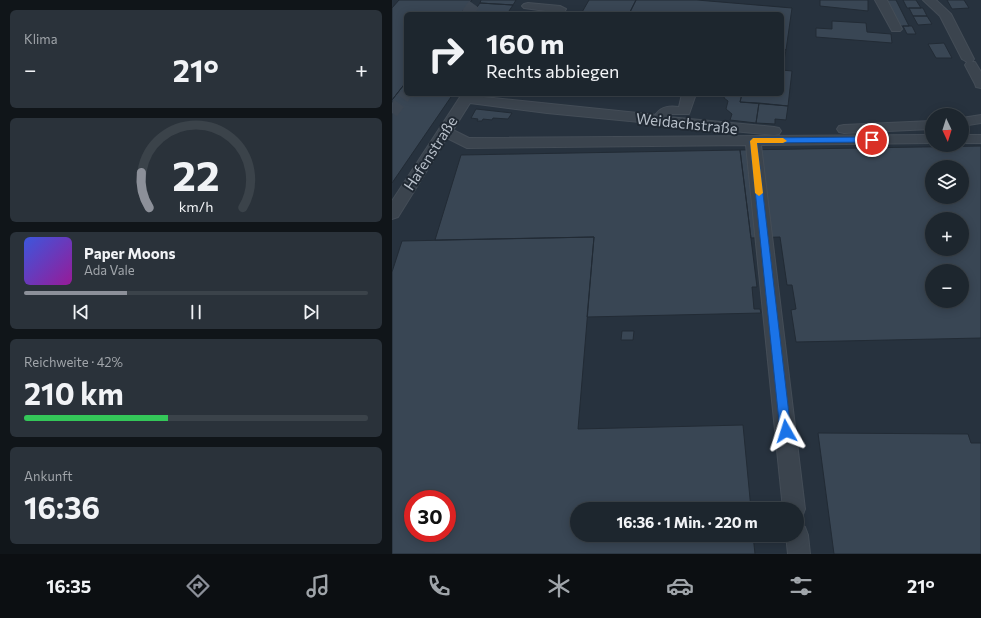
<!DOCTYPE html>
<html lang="de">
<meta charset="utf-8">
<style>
:root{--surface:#1d262e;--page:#2a323a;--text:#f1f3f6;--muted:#a0a5aa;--line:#3b434a;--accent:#8c9099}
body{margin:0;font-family:Commissioner,sans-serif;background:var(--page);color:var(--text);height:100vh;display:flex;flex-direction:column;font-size:15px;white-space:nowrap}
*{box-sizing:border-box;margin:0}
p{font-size:13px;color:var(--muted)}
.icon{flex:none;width:22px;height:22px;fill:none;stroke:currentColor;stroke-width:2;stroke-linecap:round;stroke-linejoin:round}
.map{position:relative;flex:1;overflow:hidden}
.details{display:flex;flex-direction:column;gap:10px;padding:10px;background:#101519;width:392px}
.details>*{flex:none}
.hud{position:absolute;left:12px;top:12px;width:380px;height:84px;border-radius:6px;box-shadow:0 2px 10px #0003,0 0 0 1px var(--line);background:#1d262e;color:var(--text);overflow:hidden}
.needle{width:26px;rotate:176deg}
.controls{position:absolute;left:533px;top:108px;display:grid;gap:8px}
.controls a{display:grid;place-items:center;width:44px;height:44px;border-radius:50%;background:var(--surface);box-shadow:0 2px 10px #0003,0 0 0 1px var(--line);font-size:20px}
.speed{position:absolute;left:12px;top:490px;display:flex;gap:8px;font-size:20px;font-weight:700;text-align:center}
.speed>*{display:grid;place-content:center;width:52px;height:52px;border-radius:50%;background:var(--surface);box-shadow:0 2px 10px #0003,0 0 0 1px var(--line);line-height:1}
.speed .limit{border:6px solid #d22;background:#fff;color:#111}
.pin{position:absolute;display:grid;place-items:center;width:34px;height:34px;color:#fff;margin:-17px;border:2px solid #fff;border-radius:50%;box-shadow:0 1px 4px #0007}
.me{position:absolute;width:44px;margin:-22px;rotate:354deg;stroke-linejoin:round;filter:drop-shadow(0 0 3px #0008)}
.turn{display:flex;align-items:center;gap:14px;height:84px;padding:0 16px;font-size:18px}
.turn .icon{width:52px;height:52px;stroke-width:2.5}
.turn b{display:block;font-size:28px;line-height:34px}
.big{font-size:30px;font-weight:700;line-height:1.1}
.details .tile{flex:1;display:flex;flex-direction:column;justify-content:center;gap:6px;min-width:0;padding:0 14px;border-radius:6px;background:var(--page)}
.details .dial{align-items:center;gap:0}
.dial svg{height:104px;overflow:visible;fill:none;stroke:var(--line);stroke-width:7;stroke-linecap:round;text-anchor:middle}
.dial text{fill:var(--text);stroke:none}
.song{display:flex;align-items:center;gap:12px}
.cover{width:48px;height:48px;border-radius:6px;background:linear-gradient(135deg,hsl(230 70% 55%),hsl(300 70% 35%))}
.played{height:4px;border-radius:2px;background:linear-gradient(90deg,var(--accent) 30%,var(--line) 30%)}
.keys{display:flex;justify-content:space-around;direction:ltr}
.heat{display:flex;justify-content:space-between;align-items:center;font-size:22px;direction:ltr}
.charge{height:6px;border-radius:3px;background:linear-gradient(90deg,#34c759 42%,var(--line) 0)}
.trip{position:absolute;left:178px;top:502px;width:234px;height:40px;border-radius:20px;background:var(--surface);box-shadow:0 2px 10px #0003,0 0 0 1px var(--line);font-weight:700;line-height:40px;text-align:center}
.dock{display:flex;height:64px;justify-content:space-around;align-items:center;background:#0c0f12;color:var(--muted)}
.dock .icon{width:28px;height:28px}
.dock .on{color:var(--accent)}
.dock b{font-size:18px;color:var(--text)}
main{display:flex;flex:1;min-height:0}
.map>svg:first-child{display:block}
.building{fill:#394654;stroke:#222b35;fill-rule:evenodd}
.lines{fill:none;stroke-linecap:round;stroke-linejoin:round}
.minor-tunnel{stroke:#3d4753;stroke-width:12;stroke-dasharray:12 6;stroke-linecap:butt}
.minor-casing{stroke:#444d57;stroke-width:2}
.minor{fill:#3b444e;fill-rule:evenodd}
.route{fill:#1a73e8;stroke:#114b97}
.slow{fill:#f59e0b}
.labels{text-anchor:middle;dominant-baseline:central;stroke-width:4;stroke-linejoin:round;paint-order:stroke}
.street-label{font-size:15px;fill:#b7bfc9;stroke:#202933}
</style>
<main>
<section class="details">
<div class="tile"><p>Klima</p>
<div class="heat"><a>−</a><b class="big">21°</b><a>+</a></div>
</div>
<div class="tile dial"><svg viewBox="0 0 100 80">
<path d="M14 69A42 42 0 1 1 86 69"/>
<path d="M14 69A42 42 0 0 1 8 42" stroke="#8c9099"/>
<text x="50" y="56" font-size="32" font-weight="700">22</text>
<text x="50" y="72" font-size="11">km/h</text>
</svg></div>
<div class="tile">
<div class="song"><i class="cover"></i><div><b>Paper Moons</b><p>Ada Vale</p></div></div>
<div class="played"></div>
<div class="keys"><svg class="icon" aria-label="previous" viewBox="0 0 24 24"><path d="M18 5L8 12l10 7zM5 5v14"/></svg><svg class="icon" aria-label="pause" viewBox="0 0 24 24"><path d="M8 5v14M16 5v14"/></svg><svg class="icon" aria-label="next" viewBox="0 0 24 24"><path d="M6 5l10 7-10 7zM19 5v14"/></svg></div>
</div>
<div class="tile"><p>Reichweite · 42%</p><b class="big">210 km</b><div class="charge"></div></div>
<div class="tile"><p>Ankunft</p><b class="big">16:36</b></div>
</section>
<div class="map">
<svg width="589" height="554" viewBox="0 0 589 554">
<rect width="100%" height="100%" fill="#27323e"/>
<path class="building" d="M 7,0 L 80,0 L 68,14 L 14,14 L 14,82 L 0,100 L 0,8 Z
M 89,0 L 124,0 L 121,5 L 88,3 Z
M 197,0 L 244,0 L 237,14 L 189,14 Z
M 244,0 L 305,0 L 400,8 L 394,50 L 390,49 L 390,14 L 237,14 Z
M 428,0 L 476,0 L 476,11 L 428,6 Z
M 495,0 L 504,0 L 517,26 L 507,26 Z
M 511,0 L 524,0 L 529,8 L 515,8 Z
M 555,0 L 572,0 L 577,8 L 560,9 Z
M 88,3 L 121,5 L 115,14 L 80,14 Z
M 517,8 L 531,8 L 535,16 L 521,16 Z
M 521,16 L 535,16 L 540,24 L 526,25 Z
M 440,21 L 474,23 L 475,32 L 499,34 L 500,43 L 424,37 L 424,28 L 440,29 Z
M 511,26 L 520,26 L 524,34 L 515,34 Z
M 552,43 L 560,58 L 544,58 L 536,44 Z
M 390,49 L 394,50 L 390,70 Z
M 390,70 L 400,71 L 396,106 L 348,102 L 350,94 L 390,94 Z
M 11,86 L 14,86 L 14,94 L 61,94 L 0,183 L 0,100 Z
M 333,94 L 350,94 L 348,102 L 367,103 L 364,123 L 338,120 L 340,114 L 334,109 L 336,101 L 332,98 Z
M 367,103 L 396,106 L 394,120 L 383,119 L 383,124 L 364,123 Z
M 84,109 L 120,113 L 116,119 L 101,118 L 100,120 L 91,119 L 90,121 L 85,121 L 86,119 L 79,118 Z
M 589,146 L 589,338 L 404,342 L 399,310 L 404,309 L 400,285 L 395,285 L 388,237 L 359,238 L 348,150 ZM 540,167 L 570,167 L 570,197 L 540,197 ZM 540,219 L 570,219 L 570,249 L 540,249 ZM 540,271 L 570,271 L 570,301 L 540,301 Z
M 348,150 L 365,287 L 360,287 L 362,309 L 368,309 L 369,313 L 195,317 L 202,237 L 43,240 L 69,155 Z
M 202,237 L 186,429 L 351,425 L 359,509 L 185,509 L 185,535 L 361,535 L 363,554 L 0,554 L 0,272 L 10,241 ZM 21,499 L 55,499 L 55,533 L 21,533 Z
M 230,331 L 242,331 L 241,340 L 229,340 Z
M 426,433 L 576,434 L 579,443 L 589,443 L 589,554 L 442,554 Z"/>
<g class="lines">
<path class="minor-tunnel" d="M 75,14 L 85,0
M 0,113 L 14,94"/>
<g class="minor-casing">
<path id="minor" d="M 483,0 L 495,0 L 510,29 L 508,31 L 500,31 Z
M 531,0 L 544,0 L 559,14 L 582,59 L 580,62 L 583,62 L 589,72 L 589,88 L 584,87 L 583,84 L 573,65 L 575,62 L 570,59 L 548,16 Z
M 136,3 L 168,6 L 174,9 L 171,14 L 159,14 L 161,12 L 132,8 L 130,6 L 132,4 Z
M 70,94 L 84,94 L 82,96 L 265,115 L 264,114 C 270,106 278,106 287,107 L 290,94 L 304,94 L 297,114 L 280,114 L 276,117 L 382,127 L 387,128 L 389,131 L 387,134 L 382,135 L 155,113 L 78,103 L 61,130 L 77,138 L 540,135 L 540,143 L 369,145 L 413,509 L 410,517 L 405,519 L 405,509 L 391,509 L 354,145 L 75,148 L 55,138 L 6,217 L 0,219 L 0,201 Z
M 589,115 L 589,123 L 570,126 L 570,118 Z
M 540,121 L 540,129 L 452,133 L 447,132 L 445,129 L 447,126 L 452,125 Z
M 570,135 L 589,135 L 589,143 L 570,143 Z
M 405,524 L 413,527 L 416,535 L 418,554 L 396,554 L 394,535 L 405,535 Z"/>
</g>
<use href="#minor" class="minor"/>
</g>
<path class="route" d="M 480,137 L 484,140 L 483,142 L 365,143 L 399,431 L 397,434 L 394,436 L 390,434 L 388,431 L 358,141 L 361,138 Z"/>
<path class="slow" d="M 361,138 L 391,138 L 395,141 L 391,143 L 365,143 L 371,193 L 367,196 L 363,193 L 358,141 Z"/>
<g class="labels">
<g class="street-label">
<text transform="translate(295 123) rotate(6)">Weidachstraße</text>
<text transform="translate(38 153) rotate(-57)">Hafenstraße</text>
</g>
</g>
</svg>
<div class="controls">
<a><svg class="needle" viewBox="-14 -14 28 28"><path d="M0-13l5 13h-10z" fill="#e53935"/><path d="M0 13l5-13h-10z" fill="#a0a5aa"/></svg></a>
<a><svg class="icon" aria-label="layers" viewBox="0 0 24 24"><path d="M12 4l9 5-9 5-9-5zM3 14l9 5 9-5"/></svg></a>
<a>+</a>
<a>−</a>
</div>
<div class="speed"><div class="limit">30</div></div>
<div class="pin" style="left:480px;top:140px;background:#d93025"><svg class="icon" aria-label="arrive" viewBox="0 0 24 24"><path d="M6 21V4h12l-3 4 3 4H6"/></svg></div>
<svg class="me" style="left:394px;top:431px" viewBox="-20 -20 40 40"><path d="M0-17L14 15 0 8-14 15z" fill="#1a73e8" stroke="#fff" stroke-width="4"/></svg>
<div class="trip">16:36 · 1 Min. · 220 m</div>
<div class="hud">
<div class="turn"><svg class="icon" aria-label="right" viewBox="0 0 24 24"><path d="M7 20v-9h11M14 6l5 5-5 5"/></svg><div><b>160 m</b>Rechts abbiegen</div></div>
</div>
</div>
</main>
<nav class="dock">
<b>16:35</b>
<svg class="icon on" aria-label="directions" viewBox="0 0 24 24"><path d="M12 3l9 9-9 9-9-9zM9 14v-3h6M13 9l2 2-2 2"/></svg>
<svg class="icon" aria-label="music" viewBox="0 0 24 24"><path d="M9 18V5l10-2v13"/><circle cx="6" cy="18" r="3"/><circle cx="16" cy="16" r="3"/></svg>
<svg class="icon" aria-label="phone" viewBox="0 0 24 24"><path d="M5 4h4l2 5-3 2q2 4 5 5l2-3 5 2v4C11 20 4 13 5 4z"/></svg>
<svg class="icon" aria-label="climate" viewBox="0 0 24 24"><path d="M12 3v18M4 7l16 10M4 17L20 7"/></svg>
<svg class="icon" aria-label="car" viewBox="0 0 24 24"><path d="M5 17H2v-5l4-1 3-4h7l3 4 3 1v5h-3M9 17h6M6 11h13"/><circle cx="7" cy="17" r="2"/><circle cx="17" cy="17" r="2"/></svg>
<svg class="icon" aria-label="filters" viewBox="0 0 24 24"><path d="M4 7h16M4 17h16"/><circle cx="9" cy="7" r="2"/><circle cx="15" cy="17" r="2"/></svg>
<b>21°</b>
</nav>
